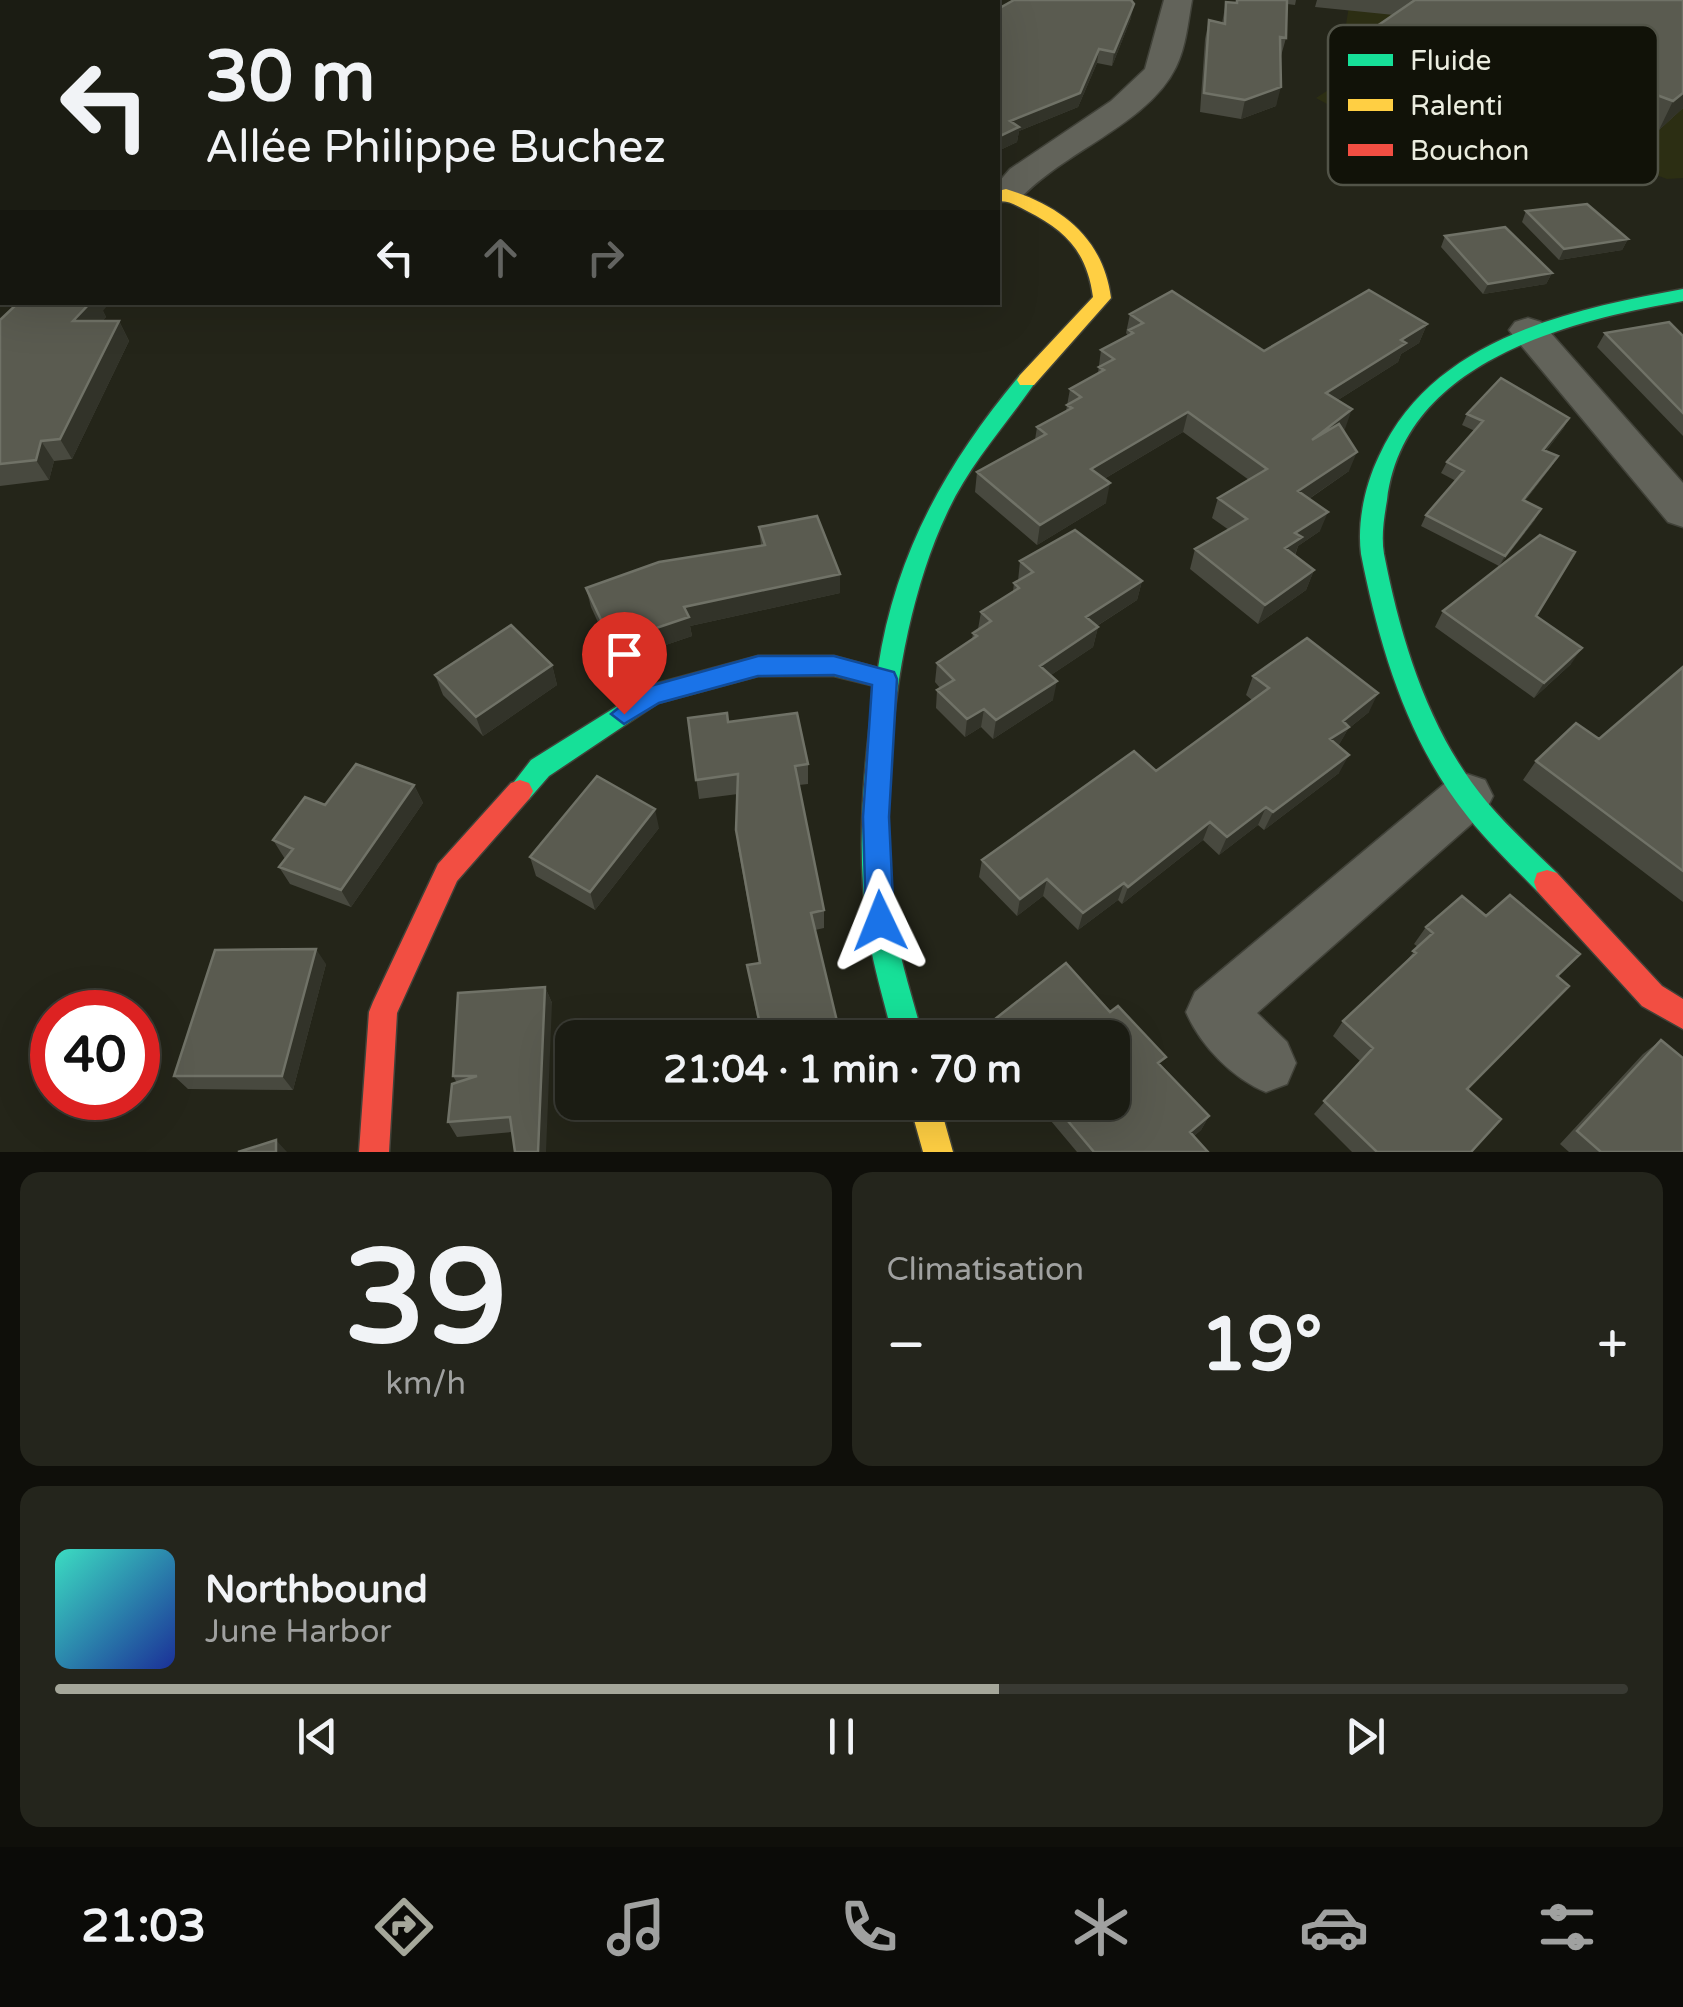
<!DOCTYPE html>
<html lang="fr">
<meta charset="utf-8">
<style>
:root{--surface:#1b1c13;--page:#24251c;--text:#f1f3f6;--muted:#a0a1a0;--line:#393a33;--accent:#a5a79a}
body{margin:0;font-family:"Varela Round",sans-serif;background:var(--page);color:var(--text);height:100vh;display:flex;flex-direction:column;font-size:38px;white-space:nowrap}
*{box-sizing:border-box;margin:0}
p{font-size:32px;color:var(--muted)}
.icon{flex:none;width:55px;height:55px;fill:none;stroke:currentColor;stroke-width:2;stroke-linecap:round;stroke-linejoin:round}
.map{position:relative;height:1152px;overflow:hidden}
.sheet{display:flex;flex-direction:column;gap:20px;padding:20px;background:#0f0f0a;flex:1}
.sheet>*{flex:none}
.guide{position:absolute;left:0px;top:0px;width:1000px;height:305px;box-shadow:0 10px 40px #0002,0 0 0 2px var(--line);background:#1b1c13;color:var(--text);overflow:hidden}
.speed{position:absolute;left:30px;top:990px;display:flex;gap:20px;font-size:50px;font-weight:700;text-align:center}
.speed>*{display:grid;place-content:center;width:130px;height:130px;border-radius:50%;background:var(--surface);box-shadow:0 10px 40px #0002,0 0 0 2px var(--line);line-height:1}
.speed .limit{border:15px solid #d22;background:#fff;color:#111}
.pin{position:absolute;display:grid;place-items:center;width:85px;height:85px;color:#fff;margin:-102px -42px;border-radius:50% 50% 50% 0;rotate:-45deg;box-shadow:0 0 10px #0007}
.pin .icon{rotate:45deg}
.me{position:absolute;width:110px;margin:-55px;rotate:358deg;stroke-linejoin:round;filter:drop-shadow(0 0 8px #0008)}
.turn{display:flex;align-items:center;gap:35px;height:210px;padding:0 40px;font-size:45px}
.turn .icon{width:130px;height:130px;stroke-width:2.5}
.turn b{display:block;font-size:70px;line-height:85px}
.lanes{display:flex;align-items:center;height:95px;padding:0 40px;background:#0003;justify-content:center;gap:50px;direction:ltr}
.lanes .off{opacity:.35}
.big{font-size:75px;font-weight:700;line-height:1.1}
.sheet .widget{flex:1;display:flex;flex-direction:column;justify-content:center;gap:15px;min-width:0;padding:0 35px;border-radius:20px;background:var(--page)}
.sheet .dial{align-items:center;gap:0}
.dial b{font-size:130px;line-height:1}
.song{display:flex;align-items:center;gap:30px}
.cover{width:120px;height:120px;border-radius:15px;background:linear-gradient(135deg,hsl(170 70% 55%),hsl(230 70% 35%))}
.played{height:10px;border-radius:5px;background:linear-gradient(90deg,var(--accent) 60%,var(--line) 60%)}
.keys{display:flex;justify-content:space-around;direction:ltr}
.heat{display:flex;justify-content:space-between;align-items:center;font-size:55px;direction:ltr}
.sheet .tiles{flex:1;display:grid;gap:20px;grid-template-columns:1fr 1fr}
.widget:last-child{grid-column:span 2}
.trip{position:absolute;left:555px;top:1020px;width:575px;height:100px;border-radius:20px;background:var(--surface);box-shadow:0 10px 40px #0002,0 0 0 2px var(--line);font-weight:700;line-height:100px;text-align:center}
.menu{display:flex;height:160px;justify-content:space-around;align-items:center;background:#0b0b08;color:var(--muted)}
.menu .icon{width:70px;height:70px}
.menu .on{color:var(--accent)}
.menu b{font-size:45px;color:var(--text)}
.map>svg:first-child{display:block}
.built{fill:#2c2e13}
.lines{fill:none;stroke-linecap:round;stroke-linejoin:round}
.street-casing{stroke:#414239;stroke-width:3}
.fast-casing{stroke:#414239;stroke-width:3}
.slow-casing{stroke:#414239;stroke-width:3}
.jam-casing{stroke:#414239;stroke-width:3}
.street{fill:#62635a;fill-rule:evenodd}
.fast{fill:#16e098;fill-rule:evenodd}
.slow{fill:#ffcf43;fill-rule:evenodd}
.jam{fill:#f24e42;fill-rule:evenodd}
.wall{fill:#48493f}
.shaded-wall{fill:#323329}
.building{fill:#5a5b50;stroke:#707267;stroke-width:2.5}
.route{fill:#1a73e8;stroke:#114b97;stroke-width:2.5}
.key{fill:#111208;stroke:#525448;stroke-width:2.5}
.key-label{font-size:28px;fill:#ebeddf}
</style>
<div class="map">
<svg width="1683" height="1152" viewBox="0 0 1683 1152">
<rect width="100%" height="100%" fill="#242519"/>
<path class="built" d="M 1350,0 L 1652,0 L 1683,10 L 1683,178 L 1667,179 L 1615,160 L 1473,184 L 1316,98 L 1336,85 Z"/>
<g class="lines">
<g class="street-casing">
<path id="street" d="M 1164,0 L 1192,0 C 1188,22 1186,47 1176,67 C 1148,125 1061,152 1018,201 L 998,202 L 998,183 L 1010,169 L 1111,101 L 1145,69 Z
M 1528,318 L 1541,322 L 1683,483 L 1683,527 L 1668,522 L 1515,338 L 1509,330 L 1515,322 Z
M 1467,774 L 1485,780 L 1493,796 L 1485,812 L 1257,1013 L 1287,1042 L 1296,1063 L 1287,1084 L 1266,1092 C 1233,1079 1200,1045 1186,1012 L 1195,992 L 1449,780 Z"/>
</g>
<g class="fast-casing">
<path id="fast" d="M 1683,289 L 1683,301 C 1568,321 1404,361 1387,500 C 1384,518 1381,536 1384,554 C 1401,641 1429,732 1486,801 C 1508,827 1533,850 1557,873 L 1560,882 L 1557,891 L 1547,894 L 1537,891 C 1514,867 1489,844 1468,817 C 1408,743 1379,646 1361,554 C 1357,522 1365,485 1379,456 C 1432,339 1568,310 1683,289 Z
M 1027,374 L 1037,380 C 1006,425 970,463 947,513 C 894,625 878,795 894,919 C 899,959 913,998 923,1038 L 893,1038 C 884,1000 872,963 867,925 C 856,847 864,763 875,686 L 834,676 L 758,676 L 658,703 L 549,776 L 529,799 L 520,802 L 511,799 L 507,791 L 531,760 L 651,685 L 758,656 L 834,656 L 878,668 C 895,554 947,462 1020,375 Z"/>
</g>
<g class="slow-casing">
<path id="slow" d="M 892,0 L 906,0 L 906,2 L 892,2 Z
M 1006,189 C 1062,206 1103,238 1111,298 L 1034,385 L 1020,385 L 1017,380 L 1020,375 L 1093,297 C 1087,253 1067,231 1027,211 C 1017,206 1009,200 998,201 L 998,191 Z
M 909,1102 L 939,1102 L 953,1152 L 923,1152 Z"/>
</g>
<g class="jam-casing">
<path id="jam" d="M 520,780 L 529,783 L 533,791 L 529,799 L 457,881 L 397,1013 L 389,1152 L 359,1152 L 369,1012 L 373,1002 L 438,864 L 511,783 Z
M 1547,870 L 1557,873 L 1662,986 L 1683,999 L 1683,1029 L 1642,1006 L 1537,891 L 1534,882 L 1537,873 Z"/>
</g>
<use href="#street" class="street"/>
<use href="#fast" class="fast"/>
<use href="#slow" class="slow"/>
<use href="#jam" class="jam"/>
</g>
<path class="wall" d="M 1236,0 L 1296,0 L 1295,5 L 1287,4 L 1286,38 L 1281,56 L 1276,106 L 1241,119 L 1200,112 L 1205,39 L 1209,20 L 1222,23 L 1226,2 L 1236,3 Z
M 1317,0 L 1683,0 L 1683,108 L 1659,130 L 1531,81 L 1512,96 L 1501,91 L 1493,98 L 1428,72 L 1413,83 L 1359,61 L 1367,33 L 1394,15 L 1315,7 Z
M 1131,18 L 1112,66 L 1097,63 L 1078,107 L 1019,131 L 1017,142 L 998,151 Z
M 1526,211 L 1628,239 L 1622,250 L 1559,260 L 1522,222 Z
M 1445,236 L 1552,273 L 1546,284 L 1483,294 L 1441,247 Z
M 103,311 L 106,317 L 102,321 L 119,321 L 129,341 L 72,459 L 54,461 L 49,480 L 0,486 L 0,320 Z
M 1130,314 L 1264,351 L 1427,324 L 1419,343 L 1401,354 L 1398,362 L 1338,400 L 1345,429 L 1343,430 L 1349,471 L 1309,499 L 1320,531 L 1298,546 L 1295,556 L 1314,570 L 1306,590 L 1258,624 L 1190,569 L 1195,549 L 1229,530 L 1212,518 L 1218,498 L 1249,480 L 1183,432 L 1104,479 L 1106,503 L 1037,545 L 975,492 L 977,472 L 1035,440 L 1037,427 L 1066,411 L 1070,389 L 1098,373 L 1101,350 L 1128,336 L 1126,333 Z
M 1605,333 L 1683,336 L 1683,436 L 1597,347 Z
M 1467,414 L 1569,418 L 1563,429 L 1546,451 L 1558,456 L 1551,467 L 1525,501 L 1535,520 L 1499,566 L 1421,526 L 1426,515 L 1456,481 L 1441,473 L 1447,462 L 1475,431 L 1462,425 Z
M 759,527 L 840,593 L 690,626 L 692,636 L 616,662 L 591,607 L 586,588 L 761,545 Z
M 1020,561 L 1142,581 L 1137,600 L 1097,626 L 1098,627 L 1093,647 L 1051,675 L 1053,700 L 993,739 L 981,727 L 965,737 L 936,708 L 937,690 L 940,688 L 935,682 L 937,663 L 972,640 L 973,633 L 978,629 L 981,612 L 1013,591 L 1014,583 L 1018,581 Z
M 1443,611 L 1536,616 L 1571,664 L 1534,698 L 1435,627 Z
M 552,665 L 557,685 L 483,736 L 443,695 L 435,675 Z
M 1683,667 L 1683,902 L 1523,780 L 1536,761 L 1599,739 Z
M 1253,676 L 1369,712 L 1348,729 L 1338,746 L 1339,773 L 1264,830 L 1258,825 L 1219,855 L 1203,840 L 1122,904 L 1118,900 L 1078,930 L 1043,896 L 1017,916 L 979,877 L 982,860 L 1156,771 L 1252,700 L 1246,695 Z
M 688,718 L 728,722 L 808,764 L 808,784 L 799,785 L 824,910 L 824,928 L 815,930 L 841,1038 L 761,1038 L 747,965 L 759,963 L 738,848 L 736,830 L 738,794 L 699,799 Z
M 414,785 L 423,803 L 351,907 L 290,884 L 279,867 L 285,859 L 273,840 Z
M 659,828 L 595,910 L 536,876 L 530,857 Z
M 1426,927 L 1558,977 L 1467,1089 L 1471,1152 L 1352,1152 L 1314,1114 L 1360,1061 L 1333,1036 L 1343,1021 L 1401,967 L 1418,947 L 1414,944 Z
M 1066,963 L 1209,1116 L 1201,1130 L 1194,1136 L 1208,1152 L 1077,1152 L 1035,1102 L 1112,1102 Z
M 326,964 L 293,1090 L 188,1089 L 174,1076 Z
M 545,987 L 552,1003 L 512,1132 L 457,1137 L 448,1122 L 457,1083 L 453,1076 Z
M 1661,1040 L 1683,1152 L 1569,1152 L 1560,1144 L 1643,1054 Z"/>
<path class="shaded-wall" d="M 270,0 L 308,0 L 307,2 L 266,2 Z
M 824,0 L 867,0 L 867,2 L 812,2 Z
M 1134,4 L 1131,18 L 1112,66 L 1114,52 Z
M 2,27 L 2,62 L 0,62 L 0,28 Z
M 1438,44 L 1428,72 L 1413,83 L 1423,55 Z
M 1099,49 L 1097,63 L 1078,107 L 1019,131 L 1017,142 L 998,151 L 998,137 L 1010,121 Z
M 1543,53 L 1531,81 L 1512,96 L 1524,67 Z
M 1512,63 L 1501,91 L 1493,98 L 1504,69 Z
M 1281,87 L 1276,106 L 1241,119 L 1245,100 Z
M 1683,93 L 1683,108 L 1659,130 L 1673,101 Z
M 1628,239 L 1622,250 L 1559,260 L 1564,249 Z
M 1552,273 L 1546,284 L 1483,294 L 1488,284 Z
M 91,302 L 110,302 L 103,311 L 106,317 L 84,341 L 73,321 Z
M 119,321 L 129,341 L 72,459 L 60,439 Z
M 1427,324 L 1419,343 L 1401,354 L 1398,362 L 1319,412 L 1326,393 Z
M 1352,409 L 1345,429 L 1305,460 L 1312,440 Z
M 1188,412 L 1183,432 L 1087,489 L 1091,469 Z
M 1569,418 L 1563,429 L 1538,461 L 1543,450 Z
M 41,441 L 54,461 L 49,480 L 36,460 Z
M 1357,452 L 1349,471 L 1291,511 L 1298,491 Z
M 1558,456 L 1551,467 L 1517,511 L 1523,500 Z
M 1110,483 L 1106,503 L 1037,545 L 1040,525 Z
M 1541,509 L 1535,520 L 1499,566 L 1505,556 Z
M 1328,512 L 1320,531 L 1298,546 L 1294,557 L 1285,548 L 1295,533 Z
M 1314,570 L 1306,590 L 1258,624 L 1265,605 Z
M 840,574 L 840,593 L 690,626 L 692,636 L 616,662 L 612,643 L 684,607 Z
M 1142,581 L 1137,600 L 1081,636 L 1086,617 Z
M 1098,627 L 1093,647 L 1036,685 L 1040,666 Z
M 1582,648 L 1571,664 L 1534,698 L 1544,683 Z
M 552,665 L 557,685 L 483,736 L 476,717 Z
M 1057,681 L 1053,700 L 993,739 L 996,720 Z
M 1378,693 L 1369,712 L 1348,729 L 1339,745 L 1321,758 L 1330,739 L 1343,721 Z
M 984,709 L 981,727 L 965,737 L 967,719 Z
M 1349,755 L 1339,773 L 1264,830 L 1273,812 Z
M 414,785 L 423,803 L 351,907 L 341,890 Z
M 1266,807 L 1258,825 L 1219,855 L 1227,837 Z
M 655,809 L 659,828 L 595,910 L 590,892 Z
M 1210,822 L 1203,840 L 1122,904 L 1128,887 Z
M 1047,879 L 1043,896 L 1017,916 L 1020,899 Z
M 1124,883 L 1118,900 L 1078,930 L 1083,913 Z
M 316,949 L 326,964 L 293,1090 L 282,1076 Z
M 545,987 L 552,1003 L 546,1152 L 538,1152 Z
M 1061,1021 L 1051,1038 L 995,1038 Z
M 775,1102 L 795,1102 L 776,1107 Z
M 1209,1116 L 1201,1130 L 1183,1145 L 1190,1132 Z
M 276,1140 L 287,1152 L 276,1152 Z"/>
<path class="building" d="M 0,0 L 270,0 L 266,2 L 2,2 L 2,27 L 0,28 Z
M 391,0 L 824,0 L 812,2 L 388,2 Z
M 1014,0 L 1131,0 L 1134,4 L 1114,52 L 1099,49 L 1080,93 L 1010,121 L 1019,127 L 998,137 L 998,9 Z
M 1237,0 L 1287,0 L 1286,38 L 1280,37 L 1281,87 L 1245,100 L 1204,93 L 1209,20 L 1225,24 L 1226,2 L 1237,3 Z
M 1415,0 L 1683,0 L 1683,93 L 1673,101 L 1543,53 L 1524,67 L 1512,63 L 1504,69 L 1438,44 L 1423,55 L 1367,33 Z
M 1587,204 L 1628,239 L 1564,249 L 1526,211 Z
M 1505,227 L 1552,273 L 1488,284 L 1445,236 Z
M 1369,290 L 1427,324 L 1401,340 L 1406,343 L 1326,393 L 1352,409 L 1312,440 L 1339,424 L 1357,452 L 1298,491 L 1328,512 L 1295,533 L 1302,537 L 1285,548 L 1314,570 L 1265,605 L 1195,549 L 1247,519 L 1218,498 L 1267,469 L 1188,412 L 1091,469 L 1110,483 L 1040,525 L 977,472 L 1046,434 L 1037,427 L 1072,408 L 1067,405 L 1081,397 L 1070,389 L 1104,370 L 1099,367 L 1114,359 L 1101,350 L 1133,333 L 1129,330 L 1143,323 L 1130,314 L 1172,291 L 1264,351 Z
M 19,302 L 91,302 L 73,321 L 119,321 L 60,439 L 41,441 L 36,460 L 0,464 L 0,320 Z
M 1669,322 L 1683,336 L 1683,413 L 1605,333 Z
M 1501,378 L 1569,418 L 1543,450 L 1558,456 L 1523,500 L 1541,509 L 1505,556 L 1426,515 L 1464,471 L 1447,462 L 1483,421 L 1467,414 Z
M 817,516 L 840,574 L 684,607 L 689,617 L 612,643 L 586,588 L 659,562 L 765,545 L 759,527 Z
M 1075,530 L 1142,581 L 1086,617 L 1098,627 L 1040,666 L 1057,681 L 996,720 L 984,709 L 967,719 L 937,690 L 954,680 L 937,663 L 977,636 L 973,633 L 991,621 L 981,612 L 1019,588 L 1014,583 L 1033,572 L 1020,561 Z
M 1540,535 L 1575,552 L 1536,616 L 1582,648 L 1544,683 L 1443,611 Z
M 511,625 L 552,665 L 476,717 L 435,675 Z
M 1307,638 L 1378,693 L 1343,721 L 1349,727 L 1330,739 L 1349,755 L 1273,812 L 1266,807 L 1227,837 L 1210,822 L 1128,887 L 1124,883 L 1083,913 L 1047,879 L 1020,899 L 982,860 L 1134,751 L 1156,771 L 1269,688 L 1253,676 Z
M 1683,667 L 1683,871 L 1536,761 L 1576,723 L 1599,739 Z
M 727,713 L 728,722 L 797,713 L 808,764 L 795,766 L 824,910 L 811,913 L 841,1038 L 763,1038 L 747,965 L 760,963 L 736,830 L 738,774 L 696,780 L 688,718 Z
M 356,764 L 414,785 L 341,890 L 279,867 L 293,849 L 273,840 L 305,797 L 325,805 Z
M 597,776 L 655,809 L 590,892 L 530,857 Z
M 1510,895 L 1580,954 L 1557,976 L 1569,986 L 1467,1089 L 1501,1119 L 1471,1152 L 1377,1152 L 1324,1101 L 1373,1048 L 1343,1021 L 1416,953 L 1413,951 L 1433,933 L 1426,927 L 1462,896 L 1486,916 Z
M 316,949 L 282,1076 L 174,1076 L 215,950 Z
M 1066,963 L 1110,1012 L 1118,1006 L 1166,1057 L 1158,1063 L 1209,1116 L 1190,1132 L 1208,1152 L 1094,1152 L 1052,1102 L 1112,1102 L 1112,1038 L 1035,1038 L 1061,1021 L 995,1038 L 971,1038 Z
M 545,987 L 538,1152 L 515,1152 L 510,1117 L 448,1122 L 452,1084 L 477,1076 L 453,1076 L 458,993 Z
M 1661,1040 L 1683,1058 L 1683,1152 L 1601,1152 L 1577,1131 Z
M 276,1140 L 276,1152 L 238,1152 Z"/>
<path class="route" d="M 758,656 L 834,656 L 894,672 L 897,679 L 889,817 L 894,921 L 890,930 L 880,934 L 870,930 L 866,921 L 863,817 L 872,685 L 834,675 L 758,676 L 659,703 L 624,724 L 611,714 L 643,688 Z"/>
<rect x="1328" y="25" width="330" height="160" rx="15" class="key"/>
<rect x="1348" y="54" width="45" height="12" fill="#16e098"/>
<rect x="1348" y="99" width="45" height="12" fill="#ffcf43"/>
<rect x="1348" y="144" width="45" height="12" fill="#f24e42"/>
<g class="key-label">
<text x="1410" y="70">Fluide</text>
<text x="1410" y="115">Ralenti</text>
<text x="1410" y="160">Bouchon</text>
</g>
</svg>
<div class="speed"><div class="limit">40</div></div>
<div class="pin" style="left:624px;top:714px;background:#d93025"><svg class="icon" aria-label="arrive" viewBox="0 0 24 24"><path d="M6 21V4h12l-3 4 3 4H6"/></svg></div>
<svg class="me" style="left:880px;top:921px" viewBox="-20 -20 40 40"><path d="M0-17L14 15 0 8-14 15z" fill="#1a73e8" stroke="#fff" stroke-width="4"/></svg>
<div class="trip">21:04 · 1 min · 70 m</div>
<div class="guide">
<div class="turn"><svg class="icon" aria-label="left" viewBox="0 0 24 24"><path d="M17 20v-9H6M10 6l-5 5 5 5"/></svg><div><b>30 m</b>Allée Philippe Buchez</div></div>
<div class="lanes"><svg class="icon" aria-label="left" viewBox="0 0 24 24"><path d="M17 20v-9H6M10 6l-5 5 5 5"/></svg><svg class="icon off" aria-label="ahead" viewBox="0 0 24 24"><path d="M12 20V5M6 11l6-6 6 6"/></svg><svg class="icon off" aria-label="right" viewBox="0 0 24 24"><path d="M7 20v-9h11M14 6l5 5-5 5"/></svg></div>
</div>
</div>
<section class="sheet">
<div class="tiles">
<div class="widget dial"><b>39</b><p>km/h</p></div>
<div class="widget"><p>Climatisation</p>
<div class="heat"><a>−</a><b class="big">19°</b><a>+</a></div>
</div>
<div class="widget">
<div class="song"><i class="cover"></i><div><b>Northbound</b><p>June Harbor</p></div></div>
<div class="played"></div>
<div class="keys"><svg class="icon" aria-label="previous" viewBox="0 0 24 24"><path d="M18 5L8 12l10 7zM5 5v14"/></svg><svg class="icon" aria-label="pause" viewBox="0 0 24 24"><path d="M8 5v14M16 5v14"/></svg><svg class="icon" aria-label="next" viewBox="0 0 24 24"><path d="M6 5l10 7-10 7zM19 5v14"/></svg></div>
</div>
</div>
</section>
<nav class="menu">
<b>21:03</b>
<svg class="icon on" aria-label="directions" viewBox="0 0 24 24"><path d="M12 3l9 9-9 9-9-9zM9 14v-3h6M13 9l2 2-2 2"/></svg>
<svg class="icon" aria-label="music" viewBox="0 0 24 24"><path d="M9 18V5l10-2v13"/><circle cx="6" cy="18" r="3"/><circle cx="16" cy="16" r="3"/></svg>
<svg class="icon" aria-label="phone" viewBox="0 0 24 24"><path d="M5 4h4l2 5-3 2q2 4 5 5l2-3 5 2v4C11 20 4 13 5 4z"/></svg>
<svg class="icon" aria-label="climate" viewBox="0 0 24 24"><path d="M12 3v18M4 7l16 10M4 17L20 7"/></svg>
<svg class="icon" aria-label="car" viewBox="0 0 24 24"><path d="M5 17H2v-5l4-1 3-4h7l3 4 3 1v5h-3M9 17h6M6 11h13"/><circle cx="7" cy="17" r="2"/><circle cx="17" cy="17" r="2"/></svg>
<svg class="icon" aria-label="filters" viewBox="0 0 24 24"><path d="M4 7h16M4 17h16"/><circle cx="9" cy="7" r="2"/><circle cx="15" cy="17" r="2"/></svg>
</nav>
